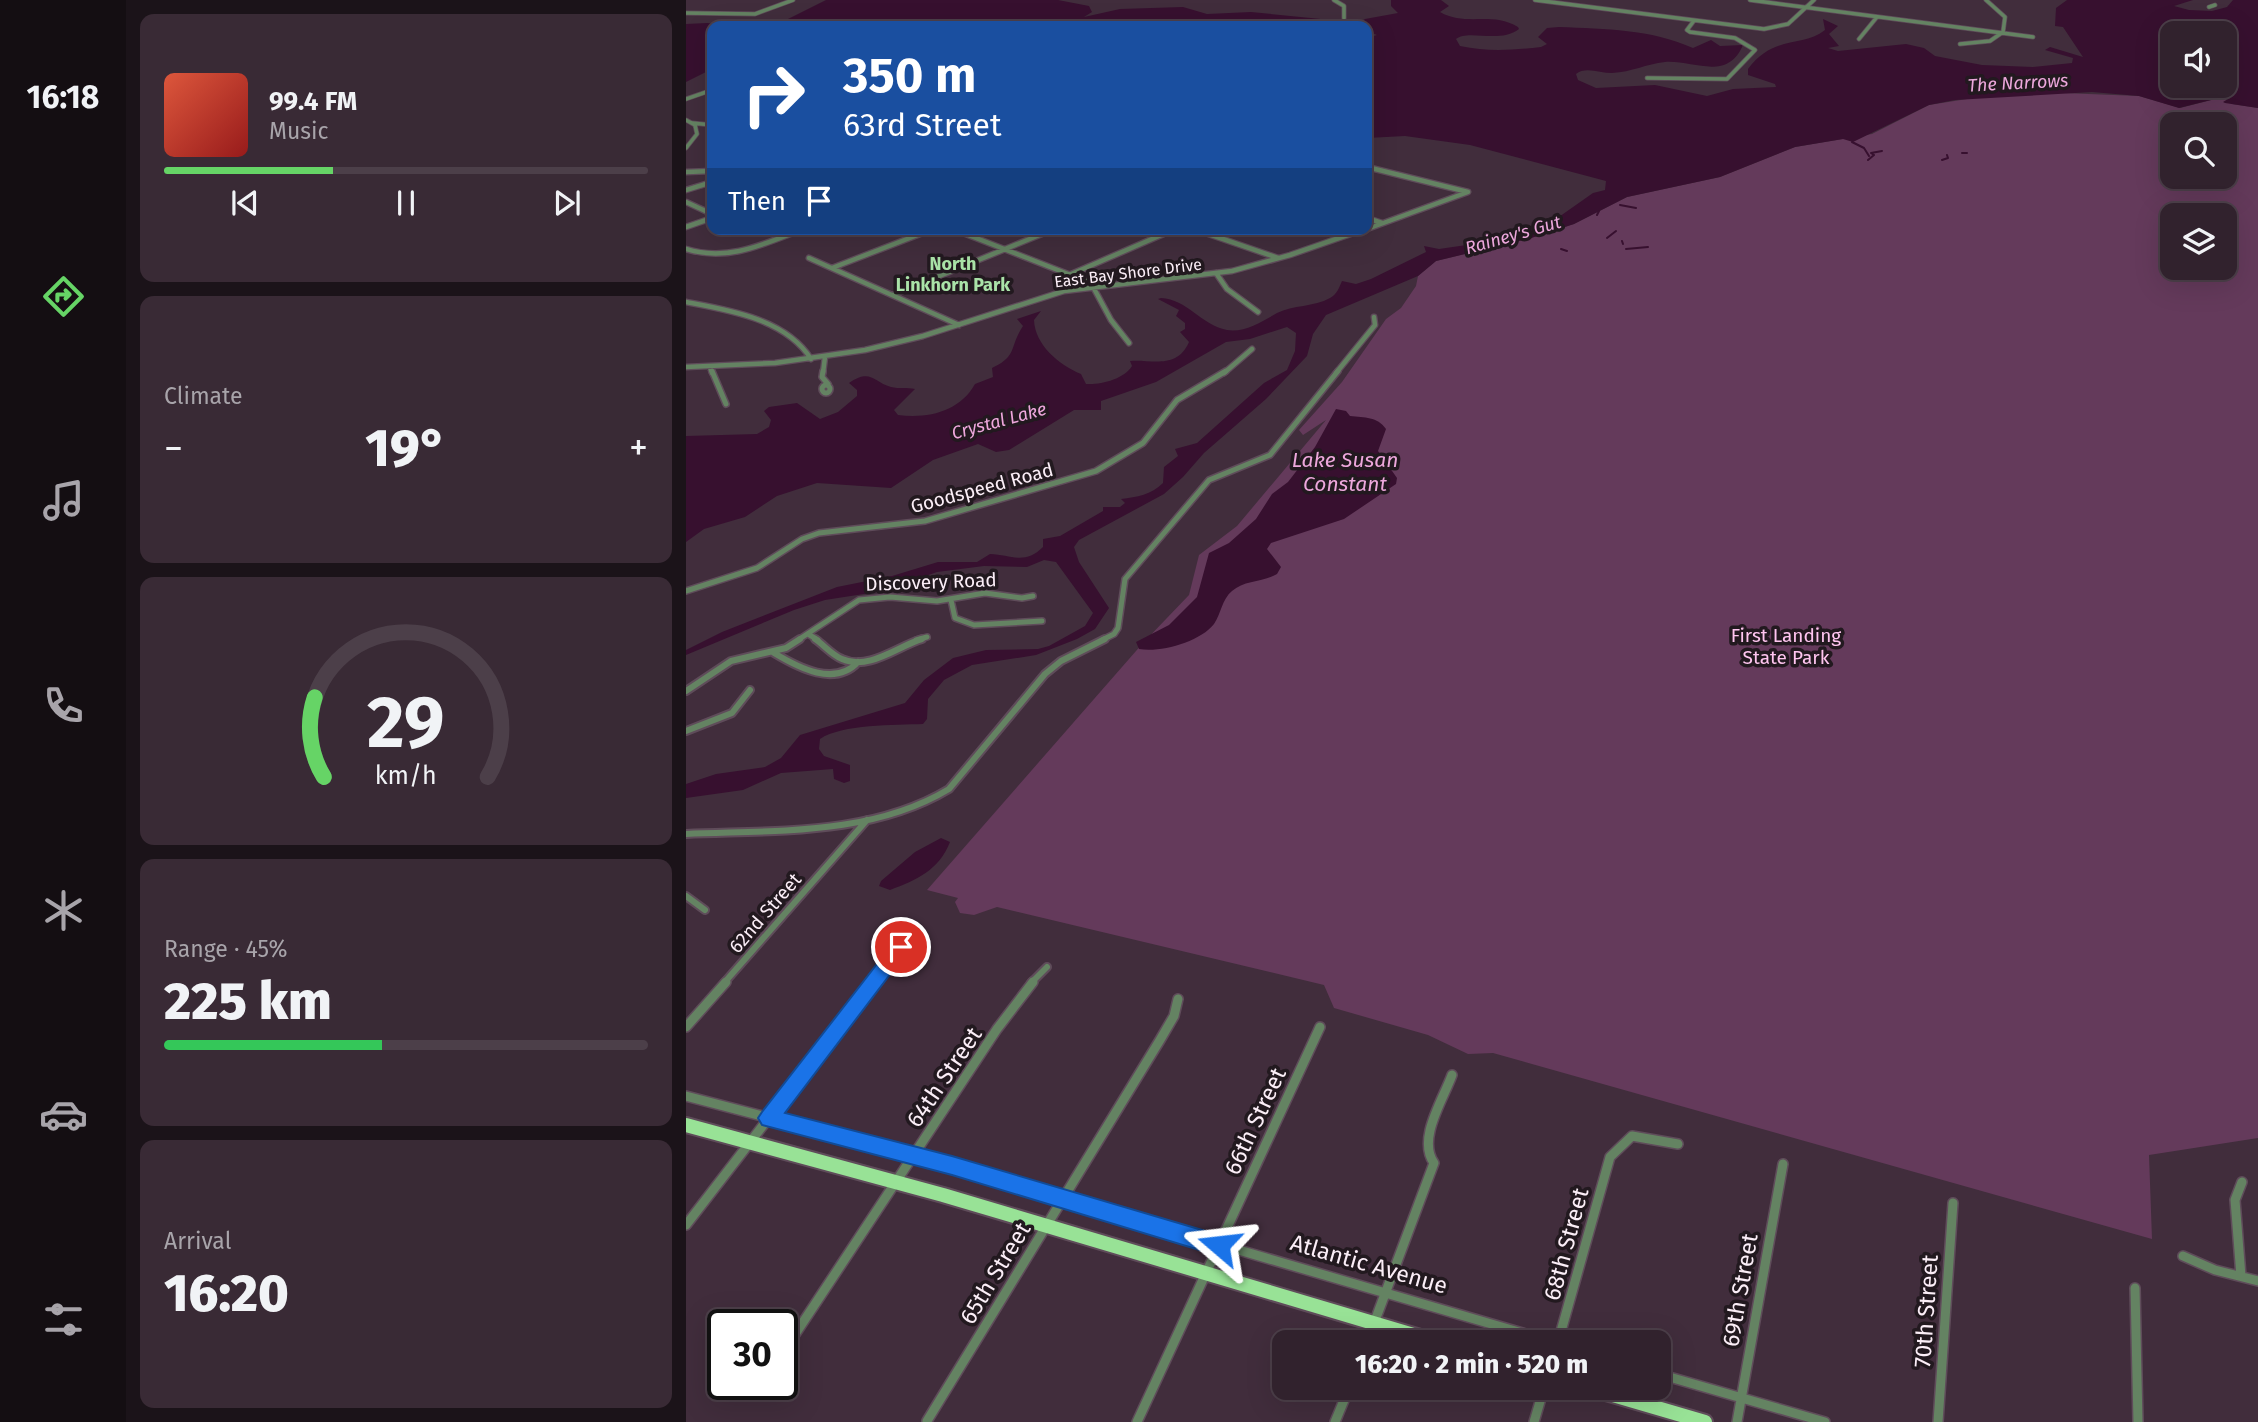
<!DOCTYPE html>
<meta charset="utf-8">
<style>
:root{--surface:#31222d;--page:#392a35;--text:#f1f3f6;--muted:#a8a4aa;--line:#4c3f49;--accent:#66d466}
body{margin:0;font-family:"Fira Sans",sans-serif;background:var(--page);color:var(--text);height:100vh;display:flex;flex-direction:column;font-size:26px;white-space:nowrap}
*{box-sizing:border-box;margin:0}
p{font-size:23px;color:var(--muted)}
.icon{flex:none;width:38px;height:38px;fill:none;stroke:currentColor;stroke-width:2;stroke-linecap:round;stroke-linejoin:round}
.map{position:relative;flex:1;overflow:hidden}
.side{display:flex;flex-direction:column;gap:14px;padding:14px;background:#1b1319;width:560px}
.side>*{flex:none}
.top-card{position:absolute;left:21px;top:21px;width:665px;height:214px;border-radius:14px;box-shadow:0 7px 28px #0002,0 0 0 2px var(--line);background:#1a4fa0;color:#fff;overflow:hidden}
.tools{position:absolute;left:1474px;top:21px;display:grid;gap:14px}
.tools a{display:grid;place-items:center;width:77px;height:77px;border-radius:14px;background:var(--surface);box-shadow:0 7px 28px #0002,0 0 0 2px var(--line);font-size:35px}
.speed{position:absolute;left:21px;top:1309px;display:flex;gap:14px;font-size:35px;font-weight:700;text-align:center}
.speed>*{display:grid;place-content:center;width:91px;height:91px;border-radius:50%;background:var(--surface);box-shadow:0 7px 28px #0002,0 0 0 2px var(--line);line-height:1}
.speed .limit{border:4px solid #111;border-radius:10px;background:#fff;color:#111}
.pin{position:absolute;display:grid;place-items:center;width:60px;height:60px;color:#fff;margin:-30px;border:4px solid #fff;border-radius:50%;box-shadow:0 2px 7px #0007}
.me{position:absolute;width:77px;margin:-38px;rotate:287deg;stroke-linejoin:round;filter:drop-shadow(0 0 5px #0008)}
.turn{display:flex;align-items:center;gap:24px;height:147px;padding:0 21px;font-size:32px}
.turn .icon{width:91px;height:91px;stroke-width:2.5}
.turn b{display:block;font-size:49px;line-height:60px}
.then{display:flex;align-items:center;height:66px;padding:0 21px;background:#0003;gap:14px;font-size:26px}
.big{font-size:52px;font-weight:800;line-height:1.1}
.side .card{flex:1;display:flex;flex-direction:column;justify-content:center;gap:10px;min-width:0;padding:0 24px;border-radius:14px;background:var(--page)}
.side .dial{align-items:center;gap:0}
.dial svg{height:182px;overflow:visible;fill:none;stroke:var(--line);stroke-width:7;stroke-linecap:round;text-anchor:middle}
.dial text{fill:var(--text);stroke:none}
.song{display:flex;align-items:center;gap:21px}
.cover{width:84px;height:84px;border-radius:10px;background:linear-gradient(135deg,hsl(10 70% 55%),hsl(0 70% 35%))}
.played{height:7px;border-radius:4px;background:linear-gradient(90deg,var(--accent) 35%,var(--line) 35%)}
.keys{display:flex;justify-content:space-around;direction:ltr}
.heat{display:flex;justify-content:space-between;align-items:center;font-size:38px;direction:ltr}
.charge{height:10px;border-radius:5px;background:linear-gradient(90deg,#34c759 45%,var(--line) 0)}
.trip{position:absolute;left:586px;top:1330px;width:399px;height:70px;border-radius:14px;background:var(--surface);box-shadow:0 7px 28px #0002,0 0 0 2px var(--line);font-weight:800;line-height:70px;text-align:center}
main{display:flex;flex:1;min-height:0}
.tab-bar{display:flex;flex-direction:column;width:126px;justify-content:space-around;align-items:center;background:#140e12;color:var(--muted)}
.tab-bar .icon{width:49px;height:49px}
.tab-bar .on{color:var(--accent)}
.tab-bar b{font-size:32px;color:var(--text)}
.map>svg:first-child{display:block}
.green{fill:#643a5b;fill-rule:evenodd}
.water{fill:#37102f;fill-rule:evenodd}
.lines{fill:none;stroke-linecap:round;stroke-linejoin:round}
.stream{stroke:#37102f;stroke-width:2}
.minor-far4-casing{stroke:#5f4c5a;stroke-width:5}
.minor-far3-casing{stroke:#5f4c5a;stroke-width:7}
.minor-far2-casing{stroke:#5f4c5a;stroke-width:8}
.minor-far1-casing{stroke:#5f4c5a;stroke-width:10}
.minor-casing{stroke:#5f4c5a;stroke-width:12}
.trunk-casing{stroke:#5f4c5a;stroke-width:18}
.minor-far4{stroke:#648362;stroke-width:3.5}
.minor-far3{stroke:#648362;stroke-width:4.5}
.minor-far2{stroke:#648362;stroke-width:5}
.minor-far1{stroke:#648362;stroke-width:6}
.minor{stroke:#648362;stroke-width:9}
.trunk{stroke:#98e296;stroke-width:14}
.route{fill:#1a73e8;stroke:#114b97;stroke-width:2}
.labels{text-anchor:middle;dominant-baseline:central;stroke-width:7;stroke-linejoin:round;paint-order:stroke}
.far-street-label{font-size:16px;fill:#fbeef7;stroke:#22191f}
.far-water-label{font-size:18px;font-style:italic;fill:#eda7dc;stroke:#22191f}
.far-neighbourhood-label{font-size:18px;font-weight:bold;fill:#aae3a8;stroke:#22191f}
.street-label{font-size:19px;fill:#fbeef7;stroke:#22191f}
.park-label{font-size:19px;fill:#ffc5f0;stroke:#22191f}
.water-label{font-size:21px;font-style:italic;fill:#eda7dc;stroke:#22191f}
.near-street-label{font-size:23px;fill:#fbeef7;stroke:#22191f}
</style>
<main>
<nav class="tab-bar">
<b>16:18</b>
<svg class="icon on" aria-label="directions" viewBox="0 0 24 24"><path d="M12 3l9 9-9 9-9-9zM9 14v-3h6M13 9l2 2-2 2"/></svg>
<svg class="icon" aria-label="music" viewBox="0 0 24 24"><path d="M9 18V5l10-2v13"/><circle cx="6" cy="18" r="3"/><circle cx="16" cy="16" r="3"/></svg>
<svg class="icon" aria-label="phone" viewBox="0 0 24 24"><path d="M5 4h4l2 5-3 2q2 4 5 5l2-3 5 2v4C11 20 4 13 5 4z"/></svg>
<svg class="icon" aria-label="climate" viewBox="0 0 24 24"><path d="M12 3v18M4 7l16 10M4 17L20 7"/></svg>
<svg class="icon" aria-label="car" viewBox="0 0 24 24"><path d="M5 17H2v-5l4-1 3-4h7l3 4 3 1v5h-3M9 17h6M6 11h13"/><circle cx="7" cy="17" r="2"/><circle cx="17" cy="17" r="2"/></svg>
<svg class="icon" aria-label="filters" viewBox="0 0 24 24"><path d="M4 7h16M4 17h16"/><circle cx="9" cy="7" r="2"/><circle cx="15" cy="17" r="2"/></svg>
</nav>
<section class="side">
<div class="card">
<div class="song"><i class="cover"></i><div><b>99.4 FM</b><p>Music</p></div></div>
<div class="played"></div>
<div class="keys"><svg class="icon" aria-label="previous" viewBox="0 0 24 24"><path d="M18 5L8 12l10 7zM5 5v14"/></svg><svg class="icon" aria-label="pause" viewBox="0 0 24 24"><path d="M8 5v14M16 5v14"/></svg><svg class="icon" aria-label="next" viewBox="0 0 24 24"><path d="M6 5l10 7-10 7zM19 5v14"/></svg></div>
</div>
<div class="card"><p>Climate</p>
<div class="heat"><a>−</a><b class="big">19°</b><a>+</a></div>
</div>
<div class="card dial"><svg viewBox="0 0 100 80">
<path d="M14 69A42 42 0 1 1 86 69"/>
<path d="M14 69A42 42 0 0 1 10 34" stroke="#66d466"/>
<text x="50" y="56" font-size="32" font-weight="700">29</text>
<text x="50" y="72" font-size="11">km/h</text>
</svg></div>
<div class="card"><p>Range · 45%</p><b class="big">225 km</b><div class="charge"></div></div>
<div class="card"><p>Arrival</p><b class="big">16:20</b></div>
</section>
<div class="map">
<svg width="1572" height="1422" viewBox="0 0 1572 1422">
<rect width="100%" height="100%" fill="#412d3c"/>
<path class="green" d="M 1352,92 L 1453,96 L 1494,108 L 1537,97 L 1546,104 L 1572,108 L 1572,1138 L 1463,1155 L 1466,1239 L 807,1053 L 782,1054 L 742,1035 L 648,1008 L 638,985 L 311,907 L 288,915 L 274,913 L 269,902 L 272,898 L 241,890 L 457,643 L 503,595 L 513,555 L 551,526 L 640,420 L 617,435 L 613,430 L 656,382 L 700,319 L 715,308 L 730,286 L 732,276 L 750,261 L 845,238 L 888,224 L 941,197 L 1034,177 L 1109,147 L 1186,134 L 1243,105 L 1300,96 L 1347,95 ZM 1486,124 L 1538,124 L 1538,177 L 1486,177 ZM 1486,215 L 1538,215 L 1538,268 L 1486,268 Z"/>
<path class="water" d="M 140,0 L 372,0 L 403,6 L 406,12 L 398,17 L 434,9 L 497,7 L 521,14 L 565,12 L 645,20 L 620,21 L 626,26 L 88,26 Z
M 705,0 L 755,0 L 763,6 L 754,12 C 780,27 805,11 832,27 L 833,29 C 814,44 782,29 770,39 L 774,46 C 802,52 827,50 855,47 L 861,44 L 852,37 L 861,28 L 873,27 C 920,29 964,29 1007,48 L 1025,40 L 1034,46 L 1057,45 C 1041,82 1008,60 979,62 C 960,64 946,72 926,73 C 914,73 899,66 890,74 L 892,80 L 910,88 L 969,85 L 1021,96 L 1047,89 L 1090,87 L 1089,84 L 1062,75 L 1062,69 C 1088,34 1116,48 1139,30 L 1137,19 L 1152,26 L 1143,34 L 1153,46 L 1142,48 L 1152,51 L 1220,44 L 1238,48 L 1249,56 L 1296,65 L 1347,67 L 1386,63 L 1387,58 L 1359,50 L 1364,47 L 1397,57 L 1377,27 L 1369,26 L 1370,8 L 1381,0 L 1507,0 L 1488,6 L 1503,10 L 1526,11 L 1541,7 L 1547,0 L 1572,0 L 1572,108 L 1539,103 L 1537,102 L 1542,99 L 1537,97 L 1493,108 L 1453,96 L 1406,92 L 1269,100 L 1243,105 L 1167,142 L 1157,139 L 1109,147 L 1034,177 L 941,197 L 888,224 L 845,238 L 750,261 L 732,276 L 640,315 L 627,334 L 621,356 L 580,399 L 518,453 L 497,477 L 478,494 L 393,540 L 388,547 L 393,562 L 423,608 L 409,629 L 391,639 L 350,655 L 286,665 L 258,680 L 242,699 L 241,719 L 237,724 C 209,725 156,724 134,739 L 133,749 L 138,756 L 164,765 L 164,781 L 158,783 L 148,779 L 147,769 L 95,773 L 57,790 L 0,798 L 0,784 L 30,774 L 79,767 L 95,758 L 114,735 L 219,703 L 238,680 L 267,658 L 300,650 L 352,649 L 363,646 L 399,626 L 407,613 L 370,562 L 358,560 L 341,567 L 298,566 L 251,572 L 197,591 L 139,600 L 108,610 L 0,655 L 0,650 L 36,632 L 151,587 L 206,576 L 252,562 L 291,562 L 304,554 C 326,555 339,565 357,547 L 357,539 L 374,536 L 417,511 L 417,507 L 434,507 L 439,503 L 435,499 C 451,497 465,495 477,483 L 478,467 L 492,456 L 489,449 L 511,443 L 578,383 L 601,370 L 609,351 L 610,333 L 601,327 L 564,339 L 540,342 L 470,382 L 415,401 L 415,410 L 388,410 L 323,450 L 310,452 L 292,444 L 247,460 L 205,488 L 131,483 L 91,496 L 59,517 L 18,529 L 0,542 L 0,436 L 71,434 L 83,427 L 85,420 L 78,411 L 83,407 L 111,403 L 134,419 L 152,412 L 171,396 L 171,390 L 163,383 C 185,368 187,382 205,387 C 213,389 221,387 229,389 L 208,410 L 212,415 C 243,419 274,411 289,384 L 307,377 L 306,368 C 332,356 323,347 337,326 L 331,319 L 355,311 L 348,320 C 349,345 373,365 395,374 L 400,384 C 415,385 438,379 446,366 L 444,361 C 465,359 491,370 503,342 L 494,332 L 499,329 L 499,323 L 490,316 L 493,310 L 472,299 L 475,298 C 501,299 515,325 541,330 C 559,333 577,321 591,313 C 607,305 628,307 644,298 C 651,294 653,288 656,281 L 670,284 L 685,279 L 740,252 L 738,246 L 753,249 L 808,241 L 840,232 L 870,219 L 907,193 L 919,190 L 920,181 L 784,145 L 719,136 L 681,138 L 681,38 L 691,35 L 681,31 L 681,26 L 670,25 L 679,19 L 712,13 L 705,6 ZM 1486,33 L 1538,33 L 1538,86 L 1486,86 Z
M 21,23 L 58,26 L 26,26 L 26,69 L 0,82 L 0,24 Z
M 650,409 L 660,411 L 664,416 C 679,418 691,416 700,429 L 692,451 L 711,478 L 710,484 L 658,519 L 585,543 L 581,549 L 595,567 L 591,574 C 577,582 558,580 546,591 C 536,599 535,614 528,624 C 514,642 474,653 453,649 L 450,642 L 483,625 L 511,597 L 523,553 L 543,543 L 570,519 L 586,494 L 602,482 L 629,447 Z
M 255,838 L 264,842 C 253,870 231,880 204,890 L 193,886 L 195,881 L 229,852 Z"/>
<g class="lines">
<path class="stream" d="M 1166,142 L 1178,148 L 1183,156
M 1276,153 L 1281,153
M 1182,160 L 1188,155 L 1185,153 L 1196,151
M 1256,160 L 1262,158 L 1261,155
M 934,205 L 950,208
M 911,215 L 913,211
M 921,238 L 930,231
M 936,241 L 937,244
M 875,249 L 881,251
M 940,249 L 962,247"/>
<g class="minor-far4-casing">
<path id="minor-far4" d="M 648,0 L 658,6 L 658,18
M 849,0 L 1078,29 L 1102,24 L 1128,0
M 1064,0 L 1347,37
M 1523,7 L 1529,5
M 0,13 L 69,14 L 107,0
M 1173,39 L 1191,17
M 1274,44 L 1304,41 L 1317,32 L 1319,17 L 1300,0
M 961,78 L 1041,79 L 1069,50 L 1049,38 L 1004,32 L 1001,30 L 1007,22
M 0,99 L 26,90
M 0,120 L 9,125 L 11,134 L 0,148
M 6,123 L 26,125"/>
</g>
<g class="minor-far3-casing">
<path id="minor-far3" d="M 681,167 L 782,192 L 681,229
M 0,172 L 26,171
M 0,190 L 26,182
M 0,202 L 26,214
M 681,218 L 696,223
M 0,227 L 26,218
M 267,229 L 405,283 L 425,320 L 443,343
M 508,229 L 592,258
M 0,249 C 42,262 78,244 117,229
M 123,258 L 273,325
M 146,268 L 247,229
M 530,273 L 541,289 L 572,312
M 383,275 L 489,229
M 207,295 L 368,229
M 0,302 C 43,310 100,319 125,359
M 0,367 L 89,363 L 179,350 L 237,336 L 378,291 L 546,271 L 604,255 L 679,229
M 24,367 L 26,373
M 137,373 L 139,357
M 538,373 L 566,349
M 650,373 L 689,325 L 688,317"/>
</g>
<g class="minor-far2-casing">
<path id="minor-far2" d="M 26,371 L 40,404
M 137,371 L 136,377 L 142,384
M136 389a4 4 0 1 1 8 0a4 4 0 1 1-8 0Z
M 0,591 L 71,568 L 116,539 L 133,533 L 239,521 L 410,471 L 457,443 L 491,400 L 540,371
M 265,600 L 269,618 L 288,625 L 356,621
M 122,634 L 132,640
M 112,640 L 173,600 L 204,597 L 251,601 L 299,593 L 336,598 L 347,596
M 230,640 L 241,637
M 416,640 L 428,634 L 432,628 L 439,579 L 523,480 L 584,455 L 652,371"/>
</g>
<g class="minor-far1-casing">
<path id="minor-far1" d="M 129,639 C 138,645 146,655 156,659 C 183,671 212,646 236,639
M 88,653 C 113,668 149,687 172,662
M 0,691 L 45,661 L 100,648 L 114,639
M 0,731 L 46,713 L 64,690
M 0,834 C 88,830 185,836 263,789 L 359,674 L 375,661 L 419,639
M 0,896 L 19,910
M 38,983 L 181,820
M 187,983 L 226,933
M 345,983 L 361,967"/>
</g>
<g class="minor-casing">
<path id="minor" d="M 0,1027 L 40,982
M 0,1096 L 266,1166 L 867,1342
M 0,1225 L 188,982
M 1497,1256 L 1529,1270 L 1572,1281
M 1555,1276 L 1549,1200 L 1556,1182
M 1449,1288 L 1452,1422
M 681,1342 L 748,1163 C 731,1139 757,1100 766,1075
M 872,1342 L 924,1157 L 946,1136 L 992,1144
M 98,1351 L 311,1029 L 347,982
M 973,1374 L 1139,1422
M 241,1421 L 474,1040 L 488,1016 L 492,999
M 451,1422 L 634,1027
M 649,1422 L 663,1388
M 848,1422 L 858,1388
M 1051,1422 L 1097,1164
M 1252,1422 L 1267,1203"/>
</g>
<g class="trunk-casing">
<path id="trunk" d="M 0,1125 L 257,1195 L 751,1342
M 903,1388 L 1019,1422"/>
</g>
<use href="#minor-far4" class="minor-far4"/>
<use href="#minor-far3" class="minor-far3"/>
<use href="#minor-far2" class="minor-far2"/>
<use href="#minor-far1" class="minor-far1"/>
<use href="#minor" class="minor"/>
<use href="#trunk" class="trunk"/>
</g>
<path class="route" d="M 215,940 L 224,947 L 221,952 L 99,1113 L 266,1156 L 533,1235 L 541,1238 L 544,1245 L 541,1253 L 533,1256 L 266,1175 L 76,1125 L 72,1118 L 76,1112 L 208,942 Z"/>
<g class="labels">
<g class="far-street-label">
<text transform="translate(442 273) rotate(-7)">East Bay Shore Drive</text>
</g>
<g class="far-water-label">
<text transform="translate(1332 83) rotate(-3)">The Narrows</text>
<text transform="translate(827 235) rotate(-16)">Rainey's Gut</text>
<text transform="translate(313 421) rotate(-15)">Crystal Lake</text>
</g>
<g class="far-neighbourhood-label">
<text x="267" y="264">North<tspan x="267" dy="21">Linkhorn Park</tspan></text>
</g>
<g class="street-label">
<text transform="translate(296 488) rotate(-15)">Goodspeed Road</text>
<text transform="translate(245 582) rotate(-2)">Discovery Road</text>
<text transform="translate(79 913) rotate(-49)">62nd Street</text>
</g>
<g class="park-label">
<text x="1100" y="635">First Landing<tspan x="1100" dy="22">State Park</tspan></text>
</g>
<g class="water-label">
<text x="659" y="460">Lake Susan<tspan x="659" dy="24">Constant</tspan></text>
</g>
<g class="near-street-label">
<text transform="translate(258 1077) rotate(-56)">64th Street</text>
<text transform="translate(569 1121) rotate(-65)">66th Street</text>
<text transform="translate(880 1244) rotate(-75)">68th Street</text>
<text transform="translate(683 1264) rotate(16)">Atlantic Avenue</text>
<text transform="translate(309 1273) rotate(-59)">65th Street</text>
<text transform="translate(1054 1290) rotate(-80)">69th Street</text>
<text transform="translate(1240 1311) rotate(-86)">70th Street</text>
</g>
</g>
</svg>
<div class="tools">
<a><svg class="icon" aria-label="sound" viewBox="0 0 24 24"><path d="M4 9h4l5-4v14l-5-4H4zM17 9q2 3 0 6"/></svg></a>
<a><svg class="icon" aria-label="search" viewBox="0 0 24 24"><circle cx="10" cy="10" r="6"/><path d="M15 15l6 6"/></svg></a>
<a><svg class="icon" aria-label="layers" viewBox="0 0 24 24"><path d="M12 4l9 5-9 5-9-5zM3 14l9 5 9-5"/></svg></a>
</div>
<div class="speed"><div class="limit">30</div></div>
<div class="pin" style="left:215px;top:947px;background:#d93025"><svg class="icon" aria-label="arrive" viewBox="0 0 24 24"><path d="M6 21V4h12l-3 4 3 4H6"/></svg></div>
<svg class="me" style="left:533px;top:1245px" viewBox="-20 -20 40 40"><path d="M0-17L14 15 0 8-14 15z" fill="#1a73e8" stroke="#fff" stroke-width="4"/></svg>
<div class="trip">16:20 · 2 min · 520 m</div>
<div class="top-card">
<div class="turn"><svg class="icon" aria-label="right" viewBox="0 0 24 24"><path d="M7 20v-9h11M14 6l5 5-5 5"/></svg><div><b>350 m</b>63rd Street</div></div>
<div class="then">Then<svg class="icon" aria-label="arrive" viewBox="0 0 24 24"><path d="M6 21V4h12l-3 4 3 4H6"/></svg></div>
</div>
</div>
</main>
